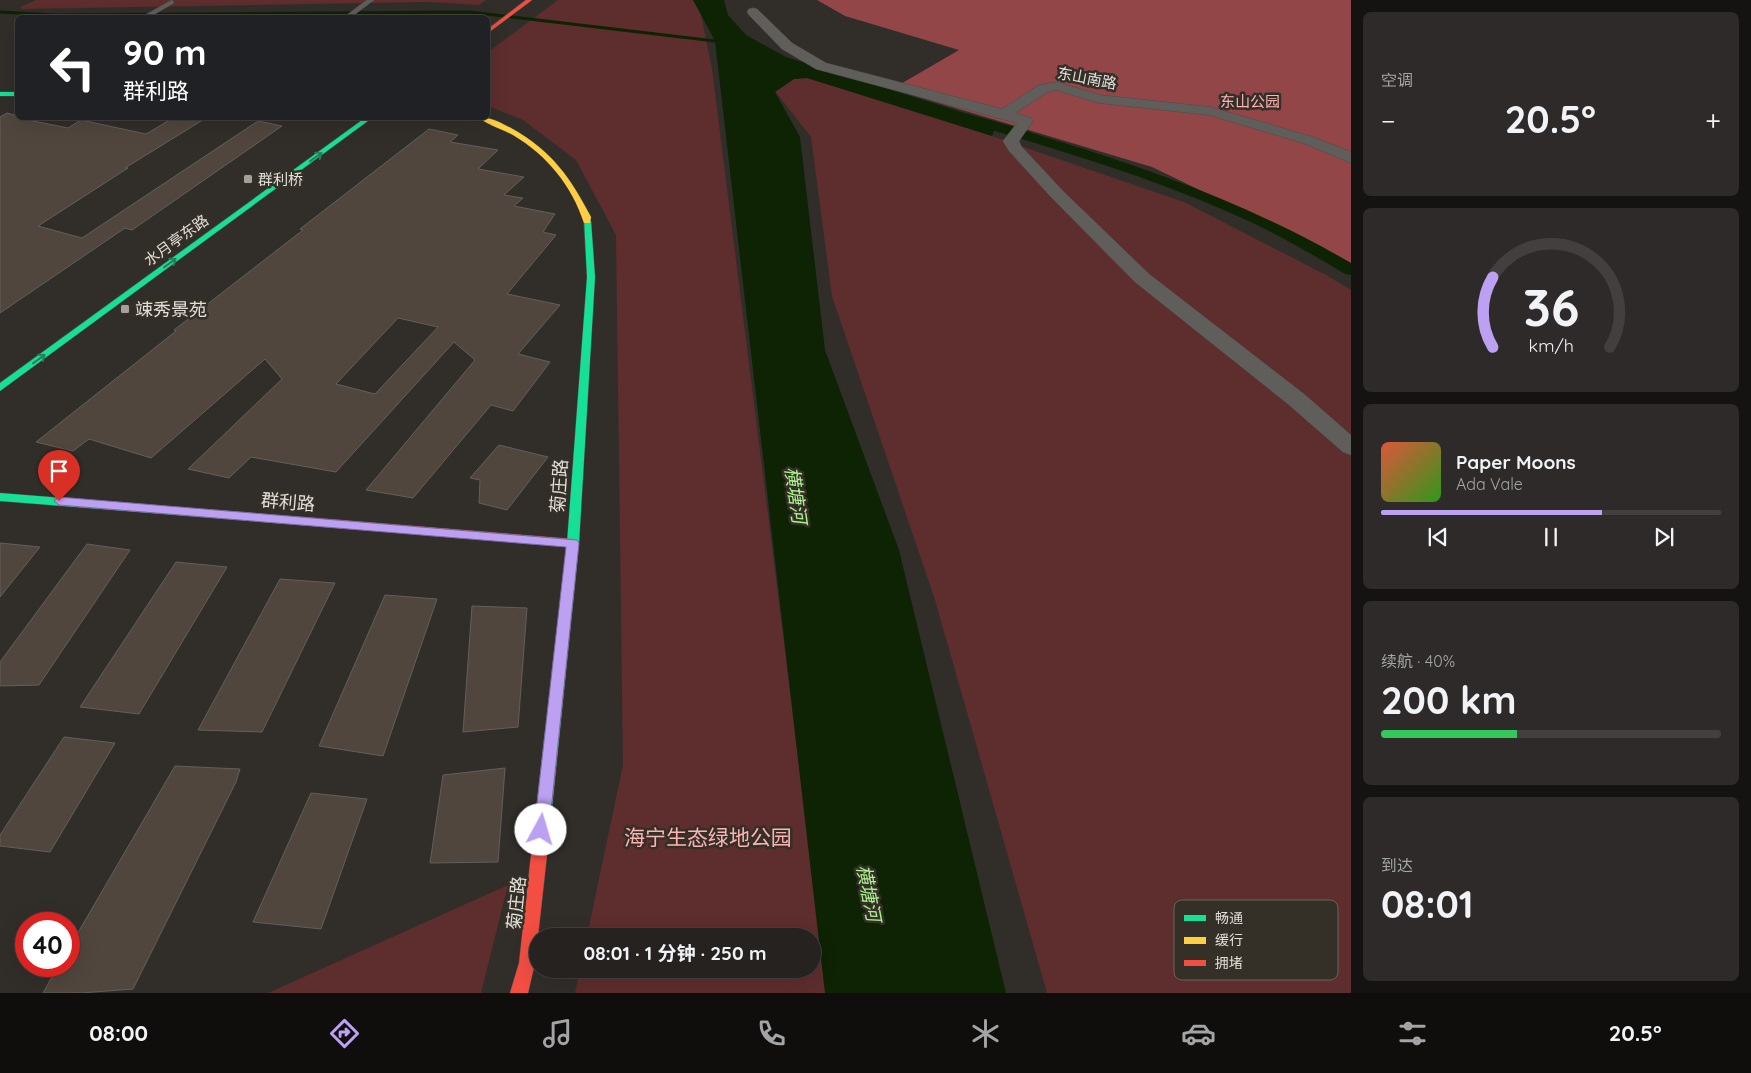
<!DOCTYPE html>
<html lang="zh">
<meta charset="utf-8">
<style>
:root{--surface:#252220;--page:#2d2a29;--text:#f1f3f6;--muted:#a3a4a5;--line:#423f3e;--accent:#bca0f2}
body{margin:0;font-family:Quicksand,"Noto Sans SC",sans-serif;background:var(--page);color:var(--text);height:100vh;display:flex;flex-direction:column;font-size:19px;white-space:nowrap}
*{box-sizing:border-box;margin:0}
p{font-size:16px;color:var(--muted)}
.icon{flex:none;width:28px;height:28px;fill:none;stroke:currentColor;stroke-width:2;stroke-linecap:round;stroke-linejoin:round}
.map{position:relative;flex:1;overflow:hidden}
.drawer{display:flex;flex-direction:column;gap:12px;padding:12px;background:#141312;width:400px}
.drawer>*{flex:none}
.banner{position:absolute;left:15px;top:15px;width:475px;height:105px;border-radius:8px;box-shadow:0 5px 20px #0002,0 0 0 1px var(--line);background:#202124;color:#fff;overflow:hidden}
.speed{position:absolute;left:15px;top:912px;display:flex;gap:10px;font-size:25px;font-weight:700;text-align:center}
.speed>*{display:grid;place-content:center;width:65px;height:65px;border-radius:50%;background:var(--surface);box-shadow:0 5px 20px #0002,0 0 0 1px var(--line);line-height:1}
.speed .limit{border:8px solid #d22;background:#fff;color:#111}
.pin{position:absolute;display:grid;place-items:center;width:42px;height:42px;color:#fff;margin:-51px -21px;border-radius:50% 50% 50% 0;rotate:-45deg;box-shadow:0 0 5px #0007}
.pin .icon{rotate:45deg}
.me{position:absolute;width:55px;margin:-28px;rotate:6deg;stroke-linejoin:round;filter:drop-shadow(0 0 4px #0008)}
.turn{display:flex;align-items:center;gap:18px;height:105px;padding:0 25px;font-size:22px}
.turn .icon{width:65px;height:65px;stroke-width:2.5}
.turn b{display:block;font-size:35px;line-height:42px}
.big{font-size:38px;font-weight:700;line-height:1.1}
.drawer .tile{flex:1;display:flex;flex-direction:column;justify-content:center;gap:8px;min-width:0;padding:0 18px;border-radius:8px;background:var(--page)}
.drawer .dial{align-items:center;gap:0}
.dial svg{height:130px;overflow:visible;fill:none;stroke:var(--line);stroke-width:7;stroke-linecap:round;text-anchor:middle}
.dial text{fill:var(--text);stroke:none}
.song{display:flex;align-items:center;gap:15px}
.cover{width:60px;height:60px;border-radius:8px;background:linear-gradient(135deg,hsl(10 70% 55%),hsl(110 70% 35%))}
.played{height:5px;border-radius:2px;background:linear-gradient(90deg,var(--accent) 65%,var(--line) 65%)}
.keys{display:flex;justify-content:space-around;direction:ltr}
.heat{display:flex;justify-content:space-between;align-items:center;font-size:28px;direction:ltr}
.charge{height:8px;border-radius:4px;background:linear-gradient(90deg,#34c759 40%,var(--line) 0)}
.trip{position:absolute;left:529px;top:928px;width:292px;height:50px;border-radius:25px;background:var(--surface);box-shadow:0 5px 20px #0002,0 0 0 1px var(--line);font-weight:700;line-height:50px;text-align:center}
.menu{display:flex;height:80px;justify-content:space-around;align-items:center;background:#0f0e0d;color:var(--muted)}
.menu .icon{width:35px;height:35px}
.menu .active{color:var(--accent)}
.menu b{font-size:22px;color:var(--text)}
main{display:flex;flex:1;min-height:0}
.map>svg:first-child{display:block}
.green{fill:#5e2d2e}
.forest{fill:#934648}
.water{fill:#0d2304}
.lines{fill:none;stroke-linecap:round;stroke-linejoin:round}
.stream{stroke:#0d2304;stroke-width:3}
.canal{fill:#0d2304;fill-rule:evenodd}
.building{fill:#50463d;stroke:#625f5c;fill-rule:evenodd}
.lane-casing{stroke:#4d4b47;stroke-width:1}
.street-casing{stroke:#4d4b47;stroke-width:1}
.fast-casing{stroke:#4d4b47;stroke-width:1}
.slow-casing{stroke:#4d4b47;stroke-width:1}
.jam-casing{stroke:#4d4b47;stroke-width:1}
.lane{fill:#605e5b;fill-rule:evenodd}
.street{fill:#605e5b;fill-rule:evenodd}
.fast{fill:#16e098;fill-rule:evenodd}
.slow{fill:#ffcf43;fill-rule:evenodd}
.jam{fill:#f24e42;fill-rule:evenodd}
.oneway{stroke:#267f5a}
.route{fill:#bca0f2;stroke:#7a689d}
.poi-dot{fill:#a4a19c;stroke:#342f27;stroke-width:2}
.labels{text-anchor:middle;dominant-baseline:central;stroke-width:5;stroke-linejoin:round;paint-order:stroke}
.far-street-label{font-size:15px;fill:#e2dfda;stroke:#342f27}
.far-park-label{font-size:15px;fill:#feb3b3;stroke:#342f27}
.far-poi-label{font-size:15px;fill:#e2dfda;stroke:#342f27;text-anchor:start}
.poi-label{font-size:18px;fill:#e2dfda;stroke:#342f27;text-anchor:start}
.street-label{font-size:18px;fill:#e2dfda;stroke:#342f27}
.water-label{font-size:19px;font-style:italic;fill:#acf18f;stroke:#342f27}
.near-park-label{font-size:21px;fill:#feb3b3;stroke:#342f27}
.key{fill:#342f27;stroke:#68645d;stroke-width:1}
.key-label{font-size:14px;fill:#e2dfda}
</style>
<main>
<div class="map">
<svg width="1351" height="993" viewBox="0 0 1351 993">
<rect width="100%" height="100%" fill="#312e2a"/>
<path class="green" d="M 36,0 L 486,0 L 479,5 L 429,2 L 21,9 L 20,7 Z
M 558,0 L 698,0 L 712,69 L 828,993 L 575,993 L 580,969 L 812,969 L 812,936 L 587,936 L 623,765 L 616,235 L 576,160 L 523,120 L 488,106 L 488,52 Z
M 807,78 L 942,119 L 1184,202 L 1326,275 L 1351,290 L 1351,993 L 1047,993 L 935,600 L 832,296 L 811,137 L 775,91 L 794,79 Z
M 508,885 L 481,993 L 268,993 Z"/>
<path class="forest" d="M 817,0 L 1351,0 L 1351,263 L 1152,167 L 892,89 L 959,50 L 845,16 Z"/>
<path class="water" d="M 693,0 L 724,0 L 728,15 L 746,35 L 786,57 L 997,123 L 992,136 L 807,78 L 794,79 L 775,92 L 800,137 L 825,350 L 899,550 L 1006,993 L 825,993 L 715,41 Z"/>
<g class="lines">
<path class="stream" d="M 0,12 L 56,15 L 470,12 L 715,41"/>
<path class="canal" d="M 967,114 C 998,121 1028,132 1058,141 C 1160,172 1258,209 1351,263 L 1351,275 L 1345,274 C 1315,256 1286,239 1255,224 C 1162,180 1061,151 962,121 L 960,118 Z"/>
</g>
<path class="building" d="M 7,113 L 18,116 L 18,118 L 68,128 L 81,120 L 146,134 L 173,118 L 206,118 L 125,168 L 128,168 L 38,226 L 82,238 L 258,121 L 282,126 L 132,230 L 125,228 L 0,313 L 0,117 Z
M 429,129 L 458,135 L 450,142 L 498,150 L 478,169 L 524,177 L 504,195 L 523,198 L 514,206 L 555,214 L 543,232 L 556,235 L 507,294 L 560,305 L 518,354 L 550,362 L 513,411 L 491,405 L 413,498 L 366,490 L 475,360 L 454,342 L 336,472 L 251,457 L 229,478 L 188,469 L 282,379 L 265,359 L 151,458 L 89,439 L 73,451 L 36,442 L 176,331 L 174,330 L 303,230 L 300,229 ZM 398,318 L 438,327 L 375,394 L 336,384 Z
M 499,445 L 548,457 L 507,510 L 479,503 L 480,480 L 470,478 Z
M 0,543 L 40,547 L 0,597 Z
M 87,544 L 130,550 L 39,685 L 0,686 L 0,662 Z
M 176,562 L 227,567 L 139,714 L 80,707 Z
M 280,579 L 335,583 L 262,732 L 198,730 Z
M 385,595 L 437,599 L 383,756 L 319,746 Z
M 472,606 L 527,608 L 518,727 L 463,732 Z
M 64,737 L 115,743 L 50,852 L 0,846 L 0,835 Z
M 175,766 L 240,769 L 236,782 L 133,989 L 81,993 L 43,993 L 58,966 L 69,966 L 69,948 Z
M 505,768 L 498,862 L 430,863 L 443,775 Z
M 311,793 L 367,799 L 321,929 L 253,922 Z"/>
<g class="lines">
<g class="lane-casing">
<path id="lane" d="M 172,0 L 174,3 L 148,18 L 140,18 Z
M 367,0 L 374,0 L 350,18 L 343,18 Z"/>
</g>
<g class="street-casing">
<path id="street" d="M 753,8 L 757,9 L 792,43 L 826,63 L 1002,109 L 1039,85 L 1057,82 L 1100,95 L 1210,107 L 1313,137 L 1351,152 L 1351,163 L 1303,143 L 1209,115 L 1099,103 L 1056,90 L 1048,92 L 1015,113 L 1031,118 L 1033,121 L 1019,141 L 1021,146 L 1063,191 L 1149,274 L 1304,394 L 1351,435 L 1351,455 L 1343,452 L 1288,404 L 1135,282 L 1051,197 L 1009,151 L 1003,141 L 1017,123 L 816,69 L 782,49 L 749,15 L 747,12 L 749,9 Z"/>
</g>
<g class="fast-casing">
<path id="fast" d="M 0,92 L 18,92 L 18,96 L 0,96 Z
M 365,118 L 372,118 L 0,391 L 0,383 Z
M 584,219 L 591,221 L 595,277 L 579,543 L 549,837 L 546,842 L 541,844 L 536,842 L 533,837 L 567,543 L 587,277 Z
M 0,493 L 315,518 L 321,522 L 315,526 L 0,501 Z"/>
</g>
<g class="slow-casing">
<path id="slow" d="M 479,118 C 490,116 501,123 511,128 C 552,151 570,177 591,217 L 590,223 L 584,223 C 572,186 547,155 513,135 C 502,129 488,125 479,118 Z"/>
</g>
<g class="jam-casing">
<path id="jam" d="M 526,0 L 532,0 L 488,33 L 488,29 Z
M 315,518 L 573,539 L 577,540 L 579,543 L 577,546 L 573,547 L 315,526 L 309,522 Z
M 541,830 L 546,832 L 549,837 L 535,963 L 528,993 L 510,993 L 519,963 L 533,837 L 536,832 Z"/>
</g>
<use href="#lane" class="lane"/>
<use href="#street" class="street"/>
<use href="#fast" class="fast"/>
<use href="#slow" class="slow"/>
<use href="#jam" class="jam"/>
</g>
<defs><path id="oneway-shaft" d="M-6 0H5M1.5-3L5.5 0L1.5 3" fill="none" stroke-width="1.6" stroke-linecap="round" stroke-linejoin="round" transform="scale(1.25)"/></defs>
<g class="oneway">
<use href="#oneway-shaft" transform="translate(316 157) rotate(-36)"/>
<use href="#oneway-shaft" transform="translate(170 263) rotate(-36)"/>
<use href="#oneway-shaft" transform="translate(39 359) rotate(-36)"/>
</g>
<path class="route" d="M 59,497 L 577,540 L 579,543 L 549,830 L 547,835 L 541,837 L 536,835 L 534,830 L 566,547 L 59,505 L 54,501 Z"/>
<g class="poi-dot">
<rect x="243" y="174" width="10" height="10" rx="2.5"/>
<rect x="120" y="304" width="10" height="10" rx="2.5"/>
</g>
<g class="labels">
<g class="far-street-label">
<text transform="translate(1087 78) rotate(11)">东山南路</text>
<text transform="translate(176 240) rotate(-36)">水月亭东路</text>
</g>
<g class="far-park-label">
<text x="1250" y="101">东山公园</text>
</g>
<g class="far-poi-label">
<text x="258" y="179">群利桥</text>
</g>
<g class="poi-label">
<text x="135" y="309">竦秀景苑</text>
</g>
<g class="street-label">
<text transform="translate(559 486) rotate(-86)">菊庄路</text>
<text transform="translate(288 502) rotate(5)">群利路</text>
<text transform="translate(516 903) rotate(-84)">菊庄路</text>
</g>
<g class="water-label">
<text transform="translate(796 495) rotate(82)">横塘河</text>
<text transform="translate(869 893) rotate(79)">横塘河</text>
</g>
<g class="near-park-label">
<text x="708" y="837">海宁生态绿地公园</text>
</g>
</g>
<rect x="1174" y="900" width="164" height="80" rx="8" class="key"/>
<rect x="1184" y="915" width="22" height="6" fill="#16e098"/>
<rect x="1184" y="937" width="22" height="7" fill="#ffcf43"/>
<rect x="1184" y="960" width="22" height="6" fill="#f24e42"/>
<g class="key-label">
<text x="1215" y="923">畅通</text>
<text x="1215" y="945">缓行</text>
<text x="1215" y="968">拥堵</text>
</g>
</svg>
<div class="speed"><div class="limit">40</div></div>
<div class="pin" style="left:59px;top:501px;background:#d93025"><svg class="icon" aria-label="arrive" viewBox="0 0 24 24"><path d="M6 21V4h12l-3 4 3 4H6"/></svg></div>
<svg class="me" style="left:541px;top:830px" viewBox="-20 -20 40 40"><circle r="19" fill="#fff"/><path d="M0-13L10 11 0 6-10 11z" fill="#bca0f2"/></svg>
<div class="trip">08:01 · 1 分钟 · 250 m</div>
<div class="banner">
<div class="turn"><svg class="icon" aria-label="left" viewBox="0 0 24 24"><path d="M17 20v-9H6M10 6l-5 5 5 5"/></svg><div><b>90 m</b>群利路</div></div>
</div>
</div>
<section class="drawer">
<div class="tile"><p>空调</p>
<div class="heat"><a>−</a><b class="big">20.5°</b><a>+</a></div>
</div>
<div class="tile dial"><svg viewBox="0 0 100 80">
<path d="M14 69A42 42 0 1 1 86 69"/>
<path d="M14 69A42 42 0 0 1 14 26" stroke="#bca0f2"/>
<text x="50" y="56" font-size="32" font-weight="700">36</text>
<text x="50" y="72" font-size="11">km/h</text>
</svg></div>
<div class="tile">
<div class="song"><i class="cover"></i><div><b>Paper Moons</b><p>Ada Vale</p></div></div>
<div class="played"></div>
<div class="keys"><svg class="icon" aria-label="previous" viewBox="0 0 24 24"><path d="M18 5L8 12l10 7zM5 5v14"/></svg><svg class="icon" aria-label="pause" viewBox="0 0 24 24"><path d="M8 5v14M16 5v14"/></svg><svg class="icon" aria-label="next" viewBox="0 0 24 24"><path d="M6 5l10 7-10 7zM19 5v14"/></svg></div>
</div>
<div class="tile"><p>续航 · 40%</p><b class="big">200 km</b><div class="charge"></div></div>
<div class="tile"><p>到达</p><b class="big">08:01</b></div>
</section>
</main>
<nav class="menu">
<b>08:00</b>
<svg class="icon active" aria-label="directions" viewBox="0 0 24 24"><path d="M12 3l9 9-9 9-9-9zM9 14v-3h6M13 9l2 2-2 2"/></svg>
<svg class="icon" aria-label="music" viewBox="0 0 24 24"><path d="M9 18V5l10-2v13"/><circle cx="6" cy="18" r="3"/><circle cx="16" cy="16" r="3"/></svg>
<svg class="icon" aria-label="phone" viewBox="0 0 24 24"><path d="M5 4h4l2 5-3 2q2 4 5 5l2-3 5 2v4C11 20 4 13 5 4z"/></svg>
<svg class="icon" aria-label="climate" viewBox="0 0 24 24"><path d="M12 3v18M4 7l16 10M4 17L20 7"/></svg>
<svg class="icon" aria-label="car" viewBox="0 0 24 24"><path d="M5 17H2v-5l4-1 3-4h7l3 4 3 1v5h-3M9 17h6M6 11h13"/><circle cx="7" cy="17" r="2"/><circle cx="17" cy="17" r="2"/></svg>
<svg class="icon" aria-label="filters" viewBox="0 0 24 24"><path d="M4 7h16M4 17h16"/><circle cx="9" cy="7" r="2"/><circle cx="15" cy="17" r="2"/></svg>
<b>20.5°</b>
</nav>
